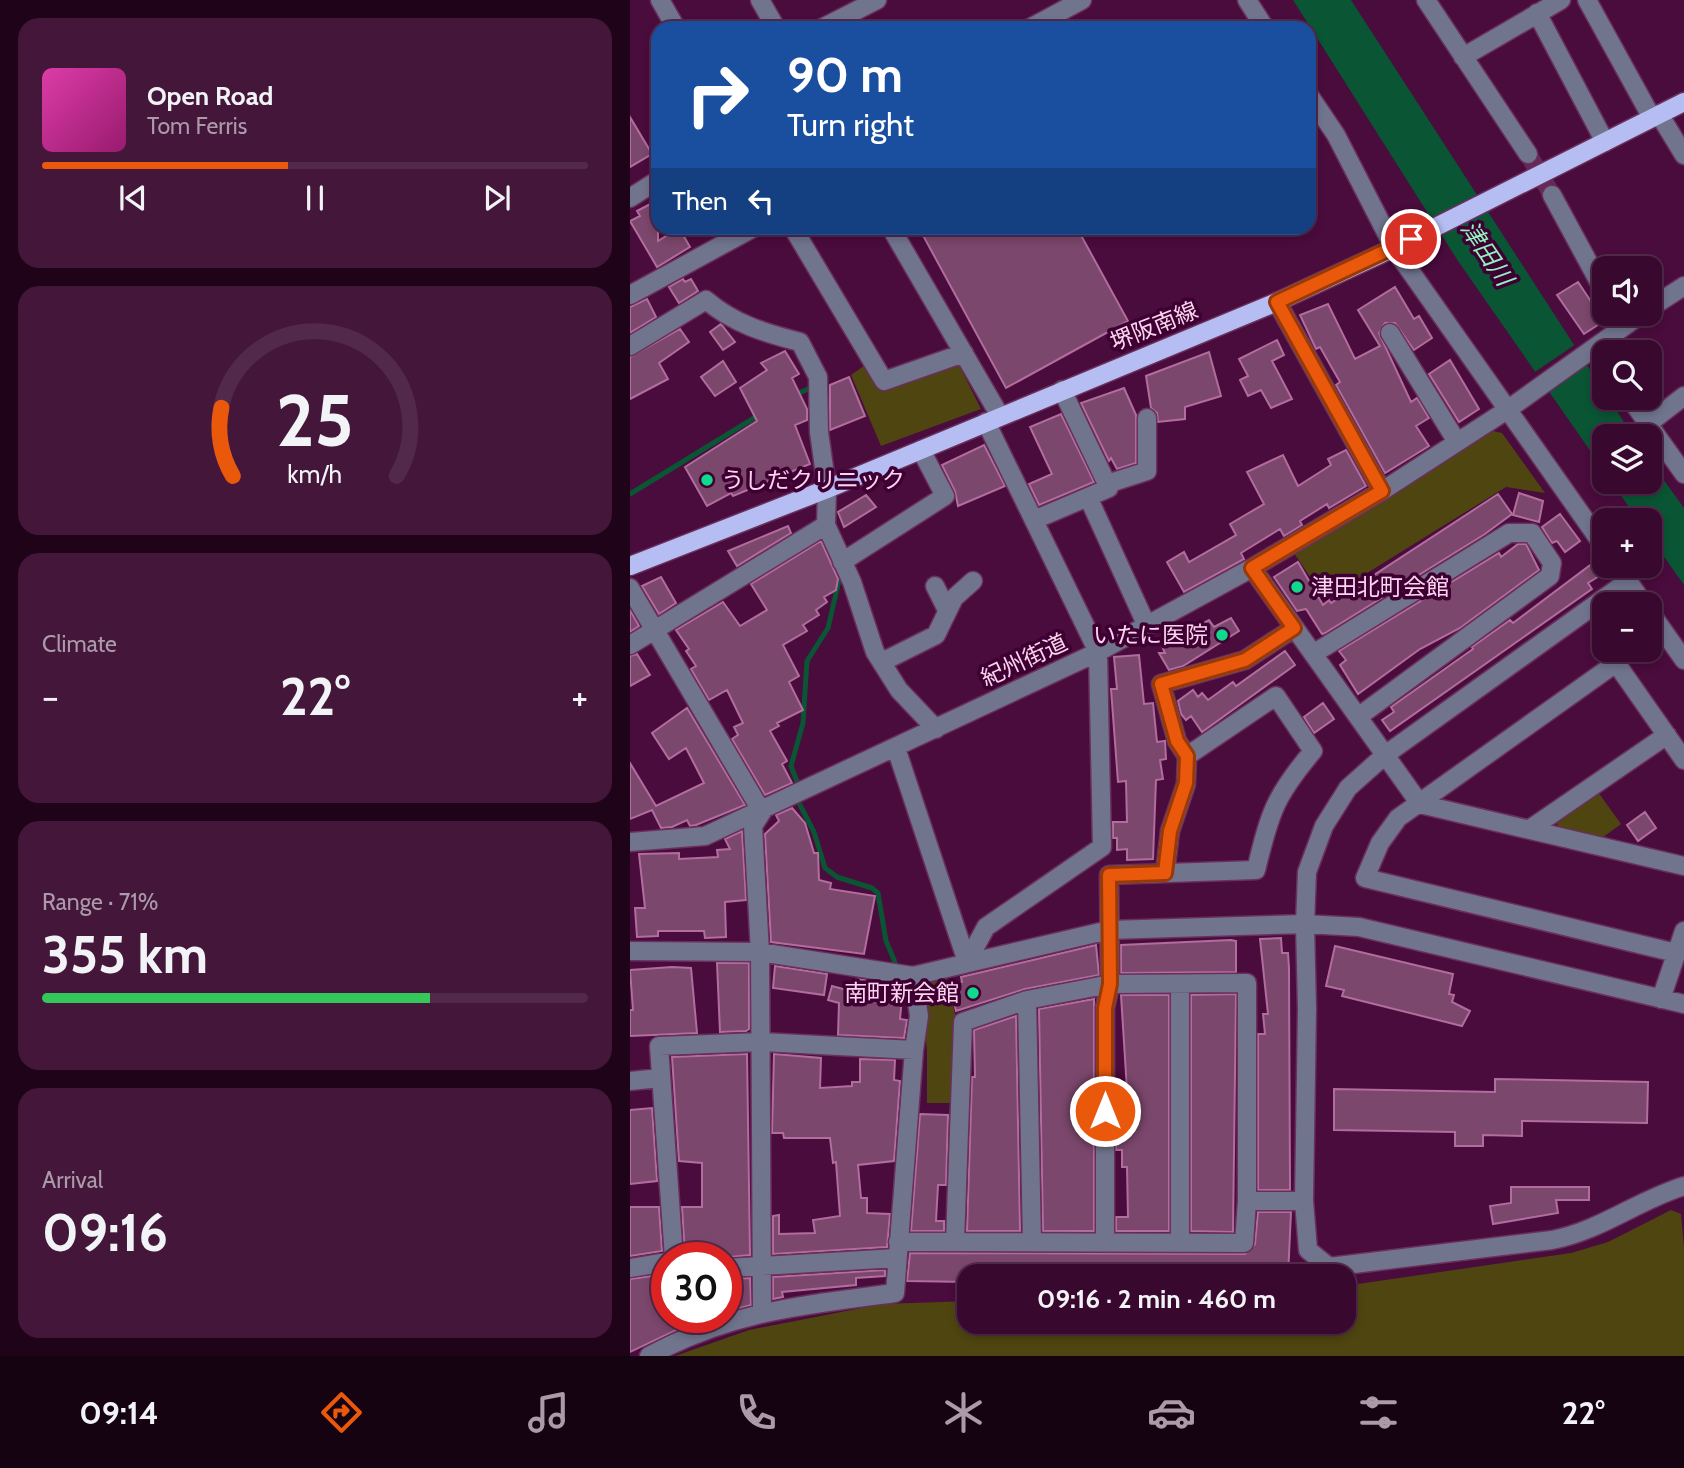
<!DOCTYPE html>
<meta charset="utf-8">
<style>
:root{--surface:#38082e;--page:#43163a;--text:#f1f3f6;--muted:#ab9aaa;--line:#52294a;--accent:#ea580c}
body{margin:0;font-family:Cabin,"Noto Sans JP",sans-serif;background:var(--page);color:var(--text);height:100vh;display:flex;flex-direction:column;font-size:26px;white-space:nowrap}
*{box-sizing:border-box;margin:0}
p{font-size:23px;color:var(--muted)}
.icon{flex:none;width:38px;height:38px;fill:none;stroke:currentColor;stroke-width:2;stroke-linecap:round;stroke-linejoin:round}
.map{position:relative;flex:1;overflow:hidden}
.panel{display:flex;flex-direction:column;gap:18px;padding:18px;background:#1f0419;width:630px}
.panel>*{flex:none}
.top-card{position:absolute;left:21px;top:21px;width:665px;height:214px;border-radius:21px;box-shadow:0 4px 10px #0003,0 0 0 2px var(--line);background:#1a4fa0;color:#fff;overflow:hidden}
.controls{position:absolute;left:962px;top:256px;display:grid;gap:14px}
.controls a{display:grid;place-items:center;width:70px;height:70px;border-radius:14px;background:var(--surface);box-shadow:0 4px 10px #0003,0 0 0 2px var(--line);font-size:35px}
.speed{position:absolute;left:21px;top:1242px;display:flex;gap:14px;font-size:35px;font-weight:700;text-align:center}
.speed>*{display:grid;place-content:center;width:91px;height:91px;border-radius:50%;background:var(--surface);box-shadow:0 4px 10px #0003,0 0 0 2px var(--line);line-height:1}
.speed .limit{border:10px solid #d22;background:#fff;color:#111}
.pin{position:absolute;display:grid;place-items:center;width:60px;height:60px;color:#fff;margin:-30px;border:4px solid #fff;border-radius:50%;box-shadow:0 2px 7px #0007}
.me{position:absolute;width:77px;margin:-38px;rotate:0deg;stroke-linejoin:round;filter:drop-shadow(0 0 5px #0008)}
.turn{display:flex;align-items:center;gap:24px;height:147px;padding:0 21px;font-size:32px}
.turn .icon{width:91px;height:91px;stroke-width:2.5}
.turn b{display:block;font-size:49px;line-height:60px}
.then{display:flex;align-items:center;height:66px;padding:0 21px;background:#0003;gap:14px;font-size:26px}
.big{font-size:52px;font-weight:700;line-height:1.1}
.panel .card{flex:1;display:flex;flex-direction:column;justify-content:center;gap:10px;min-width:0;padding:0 24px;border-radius:21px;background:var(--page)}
.panel .dial{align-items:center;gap:0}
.dial svg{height:182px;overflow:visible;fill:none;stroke:var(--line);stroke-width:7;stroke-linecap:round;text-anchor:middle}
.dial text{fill:var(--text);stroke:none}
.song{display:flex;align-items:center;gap:21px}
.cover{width:84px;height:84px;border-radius:10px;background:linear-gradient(135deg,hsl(320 70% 55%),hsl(320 70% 35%))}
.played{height:7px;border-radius:4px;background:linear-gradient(90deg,var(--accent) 45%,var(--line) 45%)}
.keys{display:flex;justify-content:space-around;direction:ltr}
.heat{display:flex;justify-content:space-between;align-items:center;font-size:38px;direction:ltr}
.charge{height:10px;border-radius:5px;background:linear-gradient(90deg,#34c759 71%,var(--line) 0)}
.trip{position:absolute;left:327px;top:1264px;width:399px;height:70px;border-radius:21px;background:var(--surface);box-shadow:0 4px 10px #0003,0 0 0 2px var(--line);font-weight:700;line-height:70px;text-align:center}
.dock{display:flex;height:112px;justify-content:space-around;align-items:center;background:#160312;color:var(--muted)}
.dock .icon{width:49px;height:49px}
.dock .selected{color:var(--accent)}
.dock b{font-size:32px;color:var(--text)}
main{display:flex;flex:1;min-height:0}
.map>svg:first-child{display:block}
.green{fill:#4f4511}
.water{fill:#095534}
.pier{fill:#4a0b3d}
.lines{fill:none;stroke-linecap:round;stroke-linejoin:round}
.stream{stroke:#095534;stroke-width:5}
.building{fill:#7b476c;stroke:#b26c9e;stroke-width:2}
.minor-tunnel{stroke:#652958;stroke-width:18;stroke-dasharray:18 9;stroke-linecap:butt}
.minor-casing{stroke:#6a2f5d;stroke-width:21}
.major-casing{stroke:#6a2f5d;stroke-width:21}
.minor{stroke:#70748d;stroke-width:18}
.major{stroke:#b5bdf2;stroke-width:18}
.route-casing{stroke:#983908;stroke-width:18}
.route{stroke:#ea580c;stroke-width:12}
.poi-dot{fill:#0fd98a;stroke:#3e0032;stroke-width:2.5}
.labels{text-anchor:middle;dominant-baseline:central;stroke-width:7;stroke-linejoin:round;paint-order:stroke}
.street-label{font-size:23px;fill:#fbd4ee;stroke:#3e0032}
.poi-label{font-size:23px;fill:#fbd4ee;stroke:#3e0032;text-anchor:start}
.water-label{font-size:24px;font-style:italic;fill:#92f1bc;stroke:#3e0032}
</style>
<main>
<section class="panel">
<div class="card">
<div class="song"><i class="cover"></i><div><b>Open Road</b><p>Tom Ferris</p></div></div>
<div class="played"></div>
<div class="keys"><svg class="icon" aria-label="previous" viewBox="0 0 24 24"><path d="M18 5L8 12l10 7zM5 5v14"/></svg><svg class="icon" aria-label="pause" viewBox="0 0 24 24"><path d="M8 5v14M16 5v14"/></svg><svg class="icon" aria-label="next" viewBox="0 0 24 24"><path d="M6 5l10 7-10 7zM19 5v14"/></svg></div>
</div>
<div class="card dial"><svg viewBox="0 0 100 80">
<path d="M14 69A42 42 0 1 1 86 69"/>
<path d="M14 69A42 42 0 0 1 9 39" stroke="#ea580c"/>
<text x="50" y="56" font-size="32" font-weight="700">25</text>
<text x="50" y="72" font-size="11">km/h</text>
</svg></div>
<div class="card"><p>Climate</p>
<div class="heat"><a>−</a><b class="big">22°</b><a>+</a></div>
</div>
<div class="card"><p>Range · 71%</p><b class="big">355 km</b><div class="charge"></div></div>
<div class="card"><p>Arrival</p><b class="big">09:16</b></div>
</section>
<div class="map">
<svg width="1054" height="1356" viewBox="0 0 1054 1356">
<rect width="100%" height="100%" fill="#4a0b3d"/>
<path class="green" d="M 327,361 L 351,409 L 251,446 L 221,375 L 238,363 L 255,387 Z
M 863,431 L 872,433 L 915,493 L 876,487 L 695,599 L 664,553 Z
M 968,792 L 991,824 L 972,838 L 928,827 L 926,821 Z
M 316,978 L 325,1014 L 325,1103 L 297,1103 L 297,1051 L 291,984 Z
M 1041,1210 L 1051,1214 L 1054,1247 L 1054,1356 L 45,1356 L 119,1330 L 252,1304 L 339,1301 L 340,1321 L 714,1321 L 714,1286 L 941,1253 L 978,1242 Z"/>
<path class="water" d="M 663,0 L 721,0 L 1003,436 L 975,436 L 975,472 L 828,261 Z
M 1020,461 L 1054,508 L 1054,585 L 1020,537 L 1020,520 L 1008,520 L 981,481 L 1020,481 Z"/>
<path class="pier" d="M 946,344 L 958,364 L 915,392 L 902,374 Z"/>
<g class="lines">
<path class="stream" d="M 165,395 L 180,388
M 0,494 L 129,415
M 169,787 L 161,766 L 173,723 L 177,661 L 198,628 L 211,572
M 170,805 L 184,832 L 195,868 L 207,877 L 242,888 L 248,893 L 256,941 L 265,962"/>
</g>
<path class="building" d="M 0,117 L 22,154 L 0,167 Z
M 28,200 L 28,241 L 49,228 L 60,247 L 27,267 L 0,221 L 10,216 L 7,211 Z
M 289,228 L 447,228 L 498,321 L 376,388 Z
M 53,279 L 55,282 L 61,279 L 68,291 L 49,303 L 39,287 Z
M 948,282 L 974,321 L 954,334 L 927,295 Z
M 765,287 L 784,319 L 789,316 L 802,338 L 784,350 L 765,323 L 755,323 L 749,333 L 781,402 L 787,398 L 799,418 L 786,426 L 799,446 L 755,473 L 706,385 L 710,382 L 690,347 L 686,349 L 670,315 L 698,304 L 725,359 L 750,346 L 728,310 Z
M 17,299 L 26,317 L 0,333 L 0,307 Z
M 91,324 L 105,342 L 93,350 L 80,332 Z
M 50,329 L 59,342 L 29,363 L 38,379 L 0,399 L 0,357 Z
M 647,340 L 654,355 L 642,361 L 662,399 L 641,408 L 631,390 L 618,396 L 610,380 L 618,376 L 609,359 Z
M 155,351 L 169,374 L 162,378 L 177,409 L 177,420 L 165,425 L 180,464 L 103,496 L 101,493 L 77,506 L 55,467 L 127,421 L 110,388 L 137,370 L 131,363 Z
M 579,352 L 591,396 L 555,407 L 555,419 L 528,422 L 527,413 L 521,408 L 516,376 Z
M 820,360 L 849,409 L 829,422 L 799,374 Z
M 93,361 L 106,382 L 85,396 L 71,377 Z
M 219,377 L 235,416 L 200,430 L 200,385 Z
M 494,388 L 506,415 L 506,463 L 487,469 L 481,458 L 479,461 L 451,403 Z
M 431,414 L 464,482 L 409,505 L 399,484 L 422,474 L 400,427 Z
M 354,445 L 375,486 L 328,506 L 325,491 L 312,465 Z
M 716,450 L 736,486 L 699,508 L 697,504 L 670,521 L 672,525 L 654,536 L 650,529 L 611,553 L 614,559 L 554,592 L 537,562 L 554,552 L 559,562 L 606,535 L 600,524 L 634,504 L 617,472 L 653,455 L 668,486 L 701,465 L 698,459 Z
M 889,493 L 913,501 L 909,522 L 883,515 Z
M 868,494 L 882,514 L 855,534 L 695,633 L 692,634 L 676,609 L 667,611 L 644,577 L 668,562 L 693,605 L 699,600 L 701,603 Z
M 236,495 L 246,507 L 214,527 L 208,512 Z
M 930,514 L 950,541 L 935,552 L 927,541 L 922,543 L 912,527 Z
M 158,526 L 161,533 L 107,566 L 98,551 Z
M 191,541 L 208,579 L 206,590 L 194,597 L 197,602 L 186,610 L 189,615 L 173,625 L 177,631 L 153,645 L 169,676 L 159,682 L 173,710 L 147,723 L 149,726 L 140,731 L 157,761 L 152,764 L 162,783 L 135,795 L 102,739 L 108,735 L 104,727 L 113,723 L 97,690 L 79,700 L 61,669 L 66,666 L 56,651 L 59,649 L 46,630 L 93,602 L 110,626 L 137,610 L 121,584 Z
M 888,544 L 896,544 L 909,570 L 830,628 L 790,649 L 728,694 L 710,665 L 716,660 L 709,651 L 869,553 L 871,557 Z
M 963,563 L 971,575 L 958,583 L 962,589 L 760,731 L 752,720 L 764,712 L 761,707 L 843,649 L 842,647 L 880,620 L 883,623 Z
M 31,577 L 46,603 L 29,614 L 12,586 Z
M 0,610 L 9,626 L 0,632 Z
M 601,618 L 609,631 L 553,666 L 539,670 L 529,653 L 535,653 L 529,640 L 544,631 L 548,637 L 579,620 L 584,627 Z
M 655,651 L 665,665 L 572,732 L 561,716 L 556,720 L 551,714 L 548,701 L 563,690 L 568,697 L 572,693 L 578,700 L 603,682 L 606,686 Z
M 7,654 L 20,675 L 0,686 L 0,656 Z
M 509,655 L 514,704 L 523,703 L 527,742 L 535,741 L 536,759 L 530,760 L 533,779 L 526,780 L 523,859 L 497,860 L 497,849 L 487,850 L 487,838 L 483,838 L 483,822 L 497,822 L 496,781 L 488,782 L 481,689 L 487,689 L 484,657 Z
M 693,703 L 704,719 L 684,733 L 674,717 Z
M 57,708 L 115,805 L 66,825 L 60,826 L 57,820 L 42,827 L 31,828 L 22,810 L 0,819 L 0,763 L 26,806 L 74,783 L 56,748 L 39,759 L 22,733 Z
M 162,808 L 175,823 L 184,853 L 188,853 L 189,880 L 201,883 L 200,889 L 245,896 L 234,954 L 141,942 L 135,834 L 149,821 L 146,815 Z
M 1015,812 L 1026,828 L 1008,841 L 997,825 Z
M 112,831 L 116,900 L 95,902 L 96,937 L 75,938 L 74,931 L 28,931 L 28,936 L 7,937 L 5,908 L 15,908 L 9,854 L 49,853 L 49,859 L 88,857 L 87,850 L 100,849 L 95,839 Z
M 651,938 L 652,953 L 658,953 L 659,968 L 660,1190 L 628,1190 L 628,1034 L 635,1034 L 633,1014 L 638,1014 L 630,939 Z
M 601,940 L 606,941 L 606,972 L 491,973 L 491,945 Z
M 466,945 L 469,975 L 395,989 L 326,1011 L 320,985 L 332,982 L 331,977 Z
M 705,946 L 823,974 L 819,994 L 824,995 L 822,1002 L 840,1011 L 832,1026 L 712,996 L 714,990 L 696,986 Z
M 87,963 L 119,963 L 119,1029 L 116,1031 L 90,1032 Z
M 145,966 L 197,974 L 194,995 L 143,988 Z
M 42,967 L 61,968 L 67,1033 L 0,1036 L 0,1010 L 3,1010 L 0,970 Z
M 226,979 L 273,986 L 270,1019 L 277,1020 L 274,1038 L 208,1035 L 209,1003 L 198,1000 L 202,986 L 224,992 Z
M 606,994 L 603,1232 L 561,1231 L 561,995 Z
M 491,995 L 539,995 L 539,1231 L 486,1231 L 486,1217 L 498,1217 L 497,1167 L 492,1167 L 492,1150 L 486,1150 L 486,1107 L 498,1106 Z
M 464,999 L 464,1231 L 413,1231 L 409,1009 Z
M 386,1016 L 390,1231 L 337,1231 L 342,1077 L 345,1077 L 344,1030 Z
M 117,1054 L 120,1255 L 90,1258 L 55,1256 L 52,1207 L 72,1207 L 72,1163 L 49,1161 L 42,1057 Z
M 144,1054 L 191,1058 L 190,1088 L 222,1086 L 222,1082 L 230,1082 L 230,1059 L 265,1060 L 264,1080 L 270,1081 L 264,1161 L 228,1165 L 231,1198 L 237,1198 L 237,1213 L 260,1214 L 257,1247 L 143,1254 L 143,1216 L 149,1215 L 149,1234 L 185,1233 L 183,1220 L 210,1216 L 206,1162 L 203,1163 L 200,1138 L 154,1138 L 153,1133 L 142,1133 Z
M 865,1079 L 1018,1082 L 1017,1123 L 892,1121 L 892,1136 L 853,1135 L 853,1146 L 825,1146 L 825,1132 L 704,1130 L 704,1089 L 865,1092 Z
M 22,1108 L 27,1181 L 0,1184 L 0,1110 Z
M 290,1114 L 318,1115 L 316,1185 L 308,1185 L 306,1221 L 314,1221 L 314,1231 L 281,1231 Z
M 881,1187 L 959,1187 L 959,1200 L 926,1200 L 928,1213 L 863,1224 L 860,1206 L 881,1203 Z
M 0,1207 L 29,1207 L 32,1251 L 0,1256 Z
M 628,1212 L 661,1212 L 658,1276 L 339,1276 L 339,1282 L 277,1281 L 280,1253 L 615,1254 L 625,1244 Z
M 255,1270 L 255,1276 L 226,1278 L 226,1285 L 152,1292 L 153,1297 L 143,1299 L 143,1277 Z
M 37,1274 L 37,1318 L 55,1318 L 57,1325 L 0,1352 L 0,1279 Z
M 120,1278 L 121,1305 L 96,1312 L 96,1279 Z"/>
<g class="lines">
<path class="minor-tunnel" d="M 898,154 L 922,195"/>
<g class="minor-casing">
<path id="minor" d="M 30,0 L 46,28
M 130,0 L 146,28
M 617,0 L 635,28
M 796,0 L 898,154
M 957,0 L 1022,118
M 907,13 L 975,142
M 192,28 L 247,0
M 400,28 L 452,0
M 833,57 L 931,0
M 679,95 L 706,135 L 764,248 L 975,548
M 1029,114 L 1054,155
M 922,195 L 975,293
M 0,198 L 28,180
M 163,228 L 254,381 L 334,353
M 261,228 L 370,416
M 0,295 L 123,228
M 647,302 L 752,491
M 1020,308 L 1054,286
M 760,333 L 827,442
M 0,346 L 76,300 C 104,324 135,333 170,342 L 188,377 L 189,432 L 197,489 L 196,525 L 222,582 L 245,652 L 269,690 L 306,729
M 999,397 L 1054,474
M 1018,424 L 1054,396
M 477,484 L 517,471 L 517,418
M 459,499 L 516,624
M 404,520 L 479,488 L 432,390
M 212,562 L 315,496 L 291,450
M 987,565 L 1014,604
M 622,568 L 790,804 L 1054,866
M 998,581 L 755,755 L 718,788 L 694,826 L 677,872 L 675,924 L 677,1009 L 674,1201 L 678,1250 L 699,1267 L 922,1240 C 970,1231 1008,1200 1054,1186
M 305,586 L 317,610
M 0,588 L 132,812
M 1020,612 L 1054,660
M 0,645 L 196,525
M 683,654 L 879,533 L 902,533 L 922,563 L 920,576 L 728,717
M 252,662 L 306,635 L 324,598 L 343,581
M 266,748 L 337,962
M 132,812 L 123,826 L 130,952 L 132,1311
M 900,829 L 1037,735
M 0,842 L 75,836 L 468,652 L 622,568 L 752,491 L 877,410 L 1013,313
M 535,873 L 540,831 L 556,784 L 557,756 L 547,741 L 531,684 L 615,660 L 664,628
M 0,951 L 130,952 L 283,976 L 479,930 L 675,924 L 729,927 L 1054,1004
M 1046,953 L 735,878 L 750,843 L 768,818 L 986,663 L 1054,760
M 337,962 L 356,927 L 472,847 L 468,652 L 356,422
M 617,983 L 617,1201 L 614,1243 L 325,1242 L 333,1022 L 397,1000 L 480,984 Z
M 550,985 L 550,1241
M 1031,999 L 1054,931
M 397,1000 L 402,1242
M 0,1081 L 30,1078
M 617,1201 L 674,1201
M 475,1240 L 475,1008 L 480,984 L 479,875 L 626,870 C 640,812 645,796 683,751 L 646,696 L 557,756
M 268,1242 L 325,1242
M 44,1258 L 29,1046 L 131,1042 L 284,1050 L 289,1016 L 283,976
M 0,1268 L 37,1262
M 96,1268 L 267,1258
M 19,1356 C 101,1311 175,1305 265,1293 L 284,1050"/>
</g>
<g class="major-casing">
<path id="major" d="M 0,566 L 197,489 L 647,302 L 764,248 L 1054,102"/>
</g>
<use href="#minor" class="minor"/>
<use href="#major" class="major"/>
</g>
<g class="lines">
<g class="route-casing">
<path id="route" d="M 475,1111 L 475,1008 L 480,984 L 479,875 L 535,873 L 540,831 L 556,783 L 557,756 L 547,741 L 531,684 L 615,660 L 664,628 L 622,568 L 752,491 L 647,302 L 781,239"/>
</g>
<use href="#route" class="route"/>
</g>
<g class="poi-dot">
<circle cx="77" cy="480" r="7"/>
<circle cx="667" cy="587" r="7"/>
<circle cx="592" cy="635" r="7"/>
<circle cx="343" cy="993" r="7"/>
</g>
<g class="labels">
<g class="street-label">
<text transform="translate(524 326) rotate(-22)">堺阪南線</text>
<text transform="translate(394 660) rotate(-25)">紀州街道</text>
</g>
<g class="poi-label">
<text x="91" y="480">うしだクリニック</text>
<text x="681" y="587">津田北町会館</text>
<text x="578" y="635" text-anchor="end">いたに医院</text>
<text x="329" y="993" text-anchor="end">南町新会館</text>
</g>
<g class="water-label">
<text transform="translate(857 253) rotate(56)">津田川</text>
</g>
</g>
</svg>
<div class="controls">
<a><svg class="icon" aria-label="sound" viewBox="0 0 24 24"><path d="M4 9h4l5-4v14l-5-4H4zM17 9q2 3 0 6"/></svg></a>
<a><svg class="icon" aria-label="search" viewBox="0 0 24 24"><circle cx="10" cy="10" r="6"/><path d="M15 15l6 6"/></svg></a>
<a><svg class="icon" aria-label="layers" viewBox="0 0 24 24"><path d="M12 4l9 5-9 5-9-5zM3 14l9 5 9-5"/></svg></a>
<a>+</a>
<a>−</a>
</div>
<div class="speed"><div class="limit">30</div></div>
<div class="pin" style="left:781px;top:239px;background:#d93025"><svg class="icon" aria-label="arrive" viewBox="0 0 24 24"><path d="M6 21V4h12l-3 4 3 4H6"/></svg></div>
<svg class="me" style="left:475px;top:1111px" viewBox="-20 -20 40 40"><circle r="17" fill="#ea580c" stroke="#fff" stroke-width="3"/><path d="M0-11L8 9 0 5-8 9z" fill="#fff"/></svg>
<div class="trip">09:16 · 2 min · 460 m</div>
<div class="top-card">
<div class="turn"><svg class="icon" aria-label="right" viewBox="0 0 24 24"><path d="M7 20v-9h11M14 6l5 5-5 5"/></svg><div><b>90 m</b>Turn right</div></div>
<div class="then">Then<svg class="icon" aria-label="left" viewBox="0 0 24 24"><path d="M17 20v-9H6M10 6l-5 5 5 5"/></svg></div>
</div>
</div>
</main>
<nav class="dock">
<b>09:14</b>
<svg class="icon selected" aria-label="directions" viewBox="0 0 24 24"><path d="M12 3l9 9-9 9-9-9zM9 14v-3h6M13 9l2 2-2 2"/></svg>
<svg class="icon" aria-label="music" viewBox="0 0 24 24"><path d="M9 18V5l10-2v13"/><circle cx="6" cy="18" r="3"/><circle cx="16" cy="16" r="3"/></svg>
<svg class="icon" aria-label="phone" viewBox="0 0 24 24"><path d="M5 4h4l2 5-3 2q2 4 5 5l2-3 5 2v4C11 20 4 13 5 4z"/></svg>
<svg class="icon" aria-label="climate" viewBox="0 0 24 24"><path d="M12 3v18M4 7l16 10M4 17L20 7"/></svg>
<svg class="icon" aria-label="car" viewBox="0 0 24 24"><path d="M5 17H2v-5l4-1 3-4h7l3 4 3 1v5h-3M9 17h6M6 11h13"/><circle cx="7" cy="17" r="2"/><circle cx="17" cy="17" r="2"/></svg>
<svg class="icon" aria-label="filters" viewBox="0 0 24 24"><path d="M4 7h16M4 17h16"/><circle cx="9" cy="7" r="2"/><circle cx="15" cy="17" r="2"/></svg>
<b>22°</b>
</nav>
